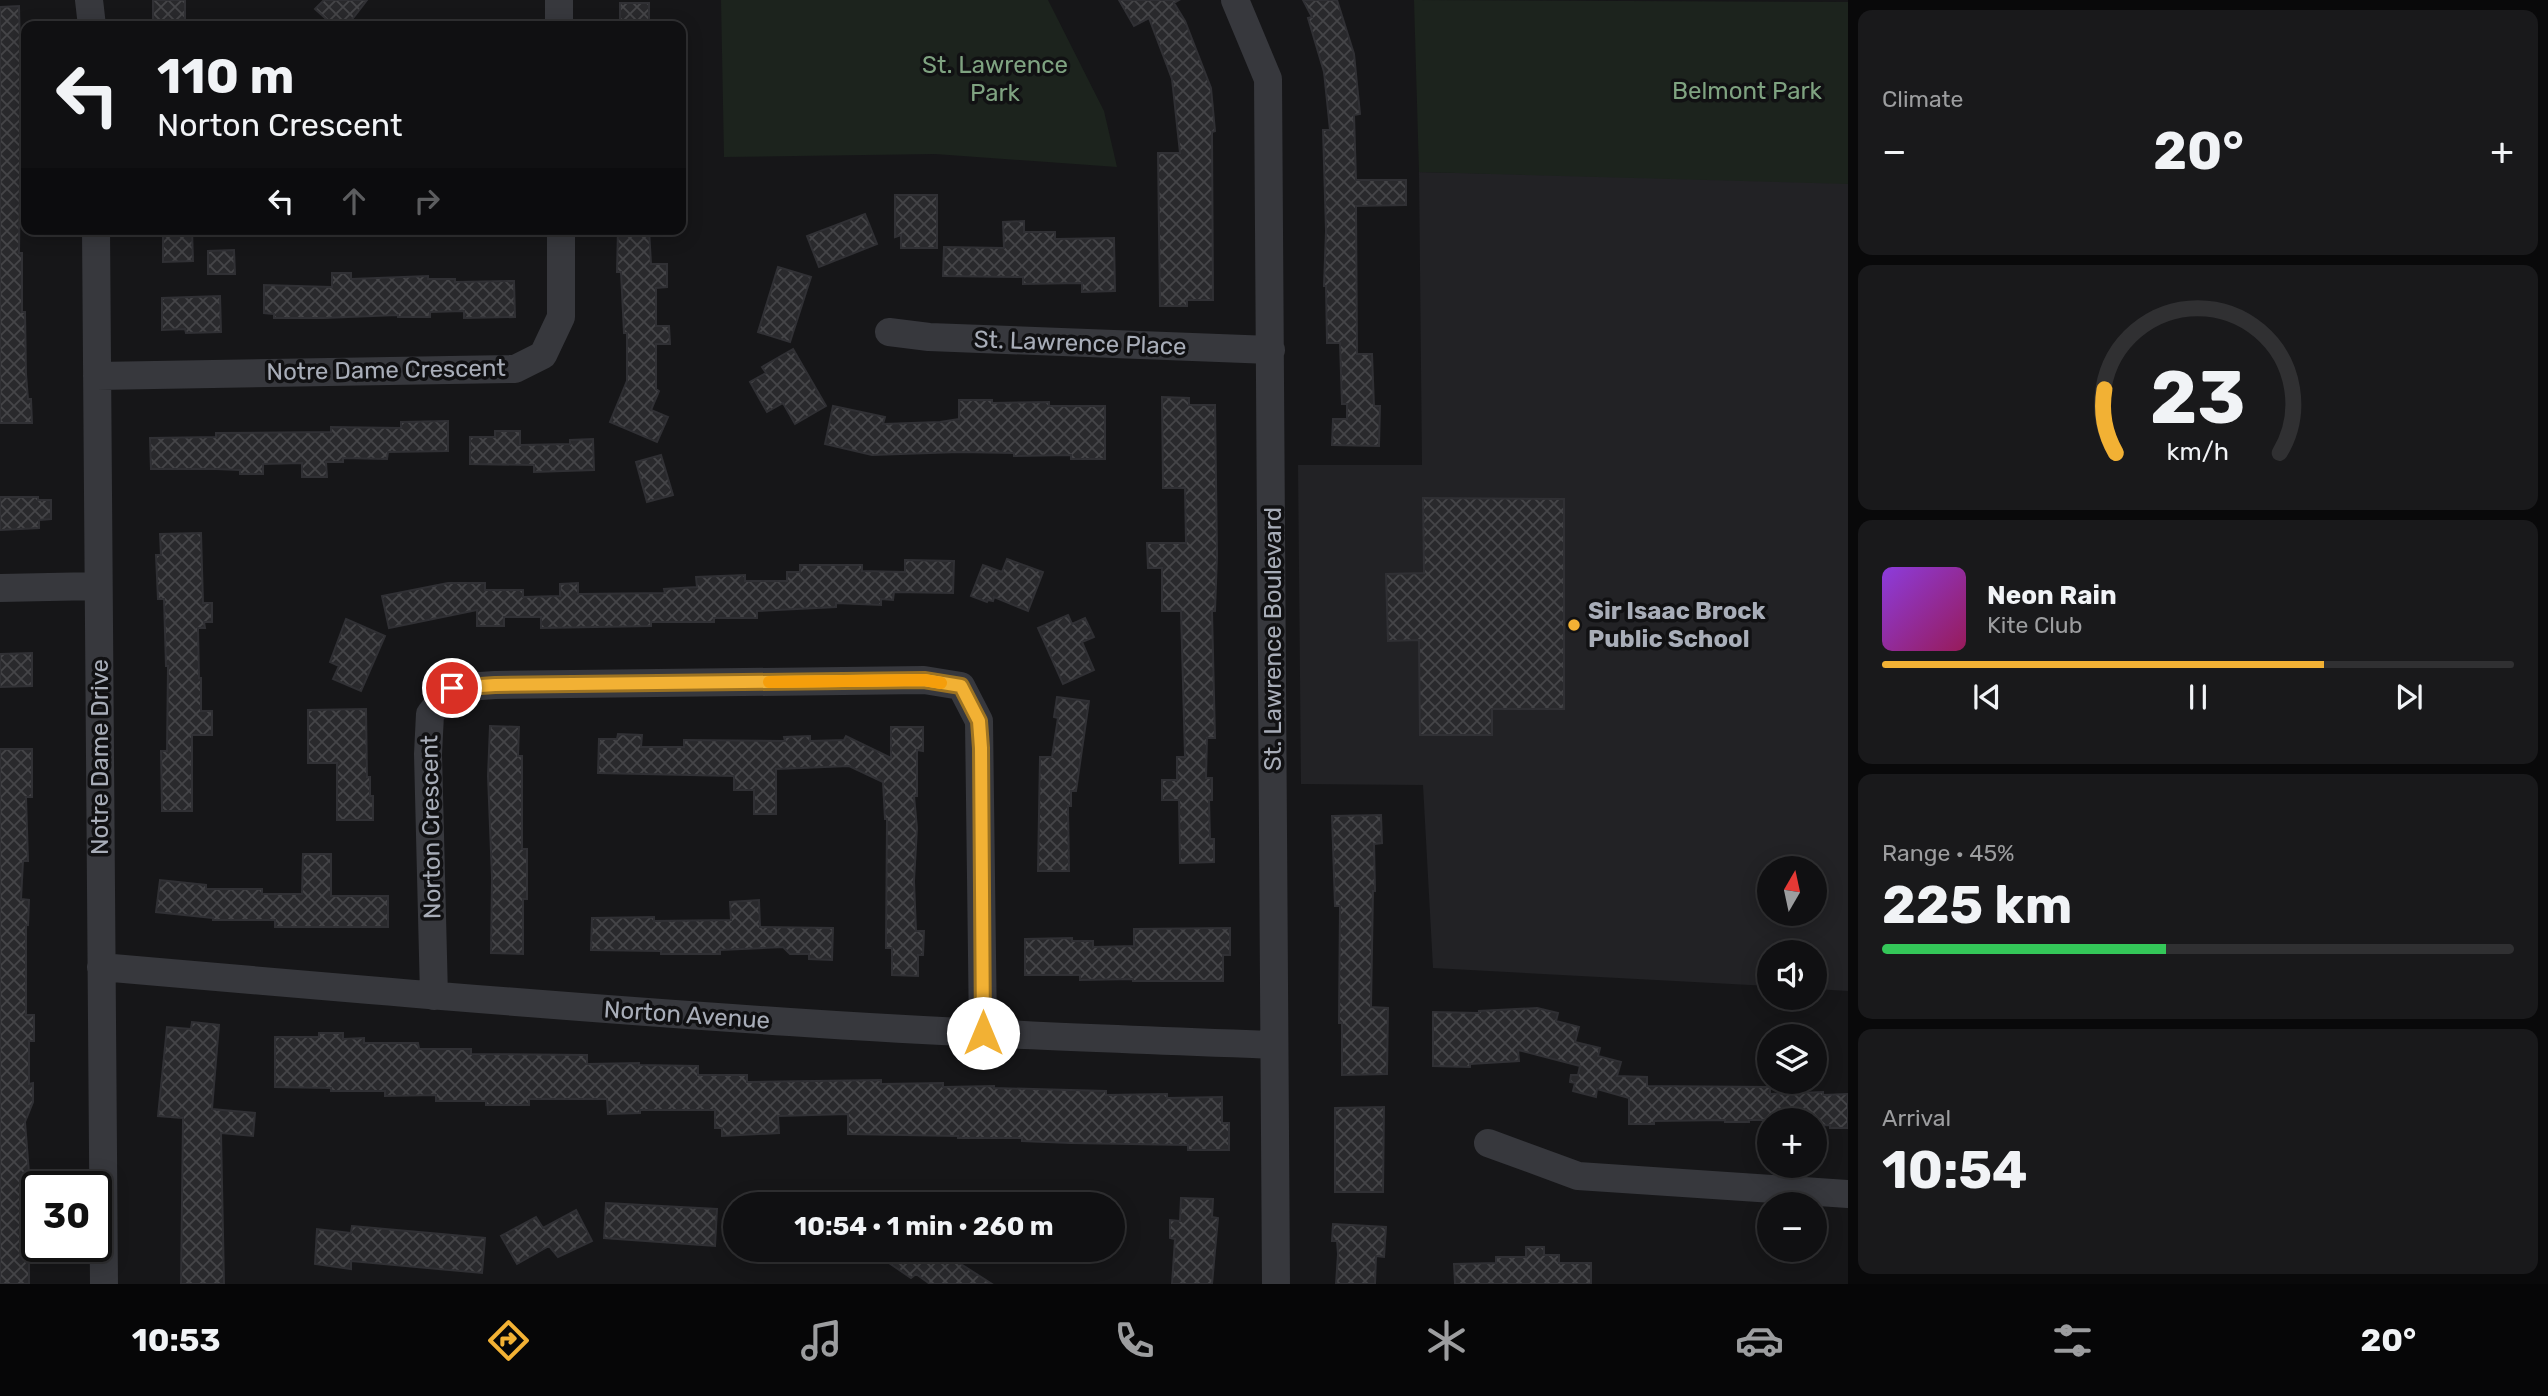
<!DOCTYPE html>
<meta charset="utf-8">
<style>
:root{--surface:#101012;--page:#19191b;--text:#f1f3f6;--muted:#9c9d9f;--line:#303032;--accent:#f2b134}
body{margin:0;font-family:Rubik,sans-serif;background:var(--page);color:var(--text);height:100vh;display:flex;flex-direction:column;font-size:26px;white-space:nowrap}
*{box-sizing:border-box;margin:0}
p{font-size:23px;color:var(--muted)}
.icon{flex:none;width:38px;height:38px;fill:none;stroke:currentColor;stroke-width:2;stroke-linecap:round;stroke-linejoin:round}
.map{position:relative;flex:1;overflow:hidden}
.details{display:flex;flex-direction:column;gap:10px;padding:10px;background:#09090a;width:700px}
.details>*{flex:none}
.guide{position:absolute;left:21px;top:21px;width:665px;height:214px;border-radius:14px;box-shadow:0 4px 18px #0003,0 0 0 2px var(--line);background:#101012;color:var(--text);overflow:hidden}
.needle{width:46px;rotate:9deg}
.controls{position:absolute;left:1757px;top:856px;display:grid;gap:14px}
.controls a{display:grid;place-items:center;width:70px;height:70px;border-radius:50%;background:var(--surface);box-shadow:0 4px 18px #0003,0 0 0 2px var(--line);font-size:35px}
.speed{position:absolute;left:21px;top:1171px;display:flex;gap:14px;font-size:35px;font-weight:700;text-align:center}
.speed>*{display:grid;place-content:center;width:91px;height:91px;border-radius:50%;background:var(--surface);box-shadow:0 4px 18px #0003,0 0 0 2px var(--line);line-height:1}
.speed .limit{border:4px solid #111;border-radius:10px;background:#fff;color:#111}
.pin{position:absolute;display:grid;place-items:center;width:60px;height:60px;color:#fff;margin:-30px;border:4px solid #fff;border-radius:50%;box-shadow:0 2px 7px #0007}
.me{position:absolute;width:77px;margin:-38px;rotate:0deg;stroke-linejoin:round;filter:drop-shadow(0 0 5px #0008)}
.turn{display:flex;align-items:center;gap:24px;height:147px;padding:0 21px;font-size:32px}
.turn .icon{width:91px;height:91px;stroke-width:2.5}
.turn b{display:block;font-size:49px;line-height:60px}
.lanes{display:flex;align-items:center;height:66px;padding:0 21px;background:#0003;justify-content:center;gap:35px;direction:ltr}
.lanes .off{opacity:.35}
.big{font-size:52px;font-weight:700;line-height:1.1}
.details .card{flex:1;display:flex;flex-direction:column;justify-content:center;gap:10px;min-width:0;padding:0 24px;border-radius:14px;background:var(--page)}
.details .dial{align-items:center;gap:0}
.dial svg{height:182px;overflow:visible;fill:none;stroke:var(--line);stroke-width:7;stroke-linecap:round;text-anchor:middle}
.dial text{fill:var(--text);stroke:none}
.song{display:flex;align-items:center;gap:21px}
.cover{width:84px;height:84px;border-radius:10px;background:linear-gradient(135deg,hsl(270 70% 55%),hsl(330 70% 35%))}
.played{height:7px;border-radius:4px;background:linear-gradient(90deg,var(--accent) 70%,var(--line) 70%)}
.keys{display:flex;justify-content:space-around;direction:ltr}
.heat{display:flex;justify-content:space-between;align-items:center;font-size:38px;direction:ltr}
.charge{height:10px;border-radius:5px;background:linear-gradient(90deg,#34c759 45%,var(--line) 0)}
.trip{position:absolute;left:723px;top:1192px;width:402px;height:70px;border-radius:35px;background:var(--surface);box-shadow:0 4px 18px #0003,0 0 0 2px var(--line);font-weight:700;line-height:70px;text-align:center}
.tabs{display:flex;height:112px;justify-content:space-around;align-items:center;background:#060607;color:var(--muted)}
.tabs .icon{width:49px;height:49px}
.tabs .current{color:var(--accent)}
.tabs b{font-size:32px;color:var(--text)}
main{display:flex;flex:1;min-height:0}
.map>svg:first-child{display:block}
.built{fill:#222225;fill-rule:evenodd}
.green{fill:#1c231d}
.building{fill:url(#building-cross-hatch);stroke:#303034;stroke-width:2}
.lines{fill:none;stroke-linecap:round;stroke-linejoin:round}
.minor{stroke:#37383d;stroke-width:28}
.route-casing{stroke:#9d7322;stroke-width:18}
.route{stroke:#f2b134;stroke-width:12}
.slow{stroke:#f59e0b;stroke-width:12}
.poi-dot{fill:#f2b134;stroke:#111113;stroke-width:2.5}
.labels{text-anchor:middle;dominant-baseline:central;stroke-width:7;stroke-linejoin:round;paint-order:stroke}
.park-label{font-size:24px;fill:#7fa381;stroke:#111113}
.street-label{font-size:24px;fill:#a8adb8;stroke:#111113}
.poi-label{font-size:24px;font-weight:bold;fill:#a8adb8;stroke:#111113;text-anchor:start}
</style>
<main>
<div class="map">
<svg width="1848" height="1284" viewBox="0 0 1848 1284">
<defs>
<pattern id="building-cross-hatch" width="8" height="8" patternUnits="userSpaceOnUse" patternTransform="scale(1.75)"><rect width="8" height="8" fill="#29292c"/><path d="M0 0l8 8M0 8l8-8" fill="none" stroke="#454548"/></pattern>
</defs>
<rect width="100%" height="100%" fill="#161618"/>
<path class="built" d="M 1419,172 L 1848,181 L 1848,991 L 1815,989 L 1815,952 L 1769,952 L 1769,986 L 1433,968 L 1423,785 L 1301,784 L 1298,465 L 1422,465 ZM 1769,868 L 1815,868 L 1815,914 L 1769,914 Z"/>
<path class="green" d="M 721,0 L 1048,0 L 1104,111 L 1117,167 L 935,154 L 724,157 Z
M 1414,0 L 1848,2 L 1848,184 L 1419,172 Z"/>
<path class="building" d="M 153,0 L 185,0 L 185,26 L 153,26 Z
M 324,0 L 367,0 L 347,26 L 334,26 L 315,9 Z
M 1119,0 L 1179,0 L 1174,3 L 1185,21 L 1211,88 L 1215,131 L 1212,132 L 1213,300 L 1187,300 L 1187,306 L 1160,306 L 1158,153 L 1180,153 L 1172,79 L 1149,18 L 1134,26 Z
M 1303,0 L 1337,0 L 1354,54 L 1360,114 L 1354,115 L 1356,180 L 1406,180 L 1406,205 L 1356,206 L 1357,354 L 1372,354 L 1374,406 L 1380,406 L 1379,446 L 1332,445 L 1333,419 L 1347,419 L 1347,404 L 1342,404 L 1340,343 L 1327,343 L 1326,286 L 1324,286 L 1326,231 L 1323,130 L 1330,130 L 1324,72 L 1308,18 L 1312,17 Z
M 620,3 L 649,3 L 649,26 L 620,26 Z
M 19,6 L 21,91 L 24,90 L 24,117 L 22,117 L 23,178 L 20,178 L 19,253 L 22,253 L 22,312 L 25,312 L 26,374 L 28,399 L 31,399 L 32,423 L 0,423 L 0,7 Z
M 895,195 L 937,195 L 937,248 L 901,248 L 901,235 L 895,237 Z
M 865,214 L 877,244 L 819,267 L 807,236 Z
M 1024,221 L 1024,232 L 1055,232 L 1055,239 L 1114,238 L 1115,291 L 1082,292 L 1082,283 L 1023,284 L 1023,277 L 943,276 L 944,247 L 1004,248 L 1003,222 Z
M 163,229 L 192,229 L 193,261 L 163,262 Z
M 618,229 L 649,229 L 651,264 L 667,264 L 667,287 L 656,288 L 656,326 L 669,326 L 670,344 L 656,344 L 656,389 L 659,391 L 651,410 L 668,417 L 657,442 L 610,422 L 627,381 L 627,333 L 624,333 L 621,272 L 617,272 Z
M 234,250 L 235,274 L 208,274 L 208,251 Z
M 778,267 L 811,277 L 790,342 L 758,332 Z
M 332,273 L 351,273 L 351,279 L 428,276 L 428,279 L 455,279 L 455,282 L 514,281 L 515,317 L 464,318 L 464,311 L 430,312 L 430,317 L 398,317 L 398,315 L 324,318 L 274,318 L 274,314 L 264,313 L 264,285 L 332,287 Z
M 220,296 L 221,332 L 186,333 L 185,329 L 162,330 L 162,298 Z
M 793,349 L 826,406 L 795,424 L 783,403 L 767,412 L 750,382 L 766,373 L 762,367 Z
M 1162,397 L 1189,398 L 1189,405 L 1215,405 L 1217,556 L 1215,611 L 1212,611 L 1215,738 L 1207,738 L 1206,778 L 1212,778 L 1212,800 L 1209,800 L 1210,839 L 1214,839 L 1214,862 L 1180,863 L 1179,800 L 1162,800 L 1162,780 L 1177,780 L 1177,757 L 1185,757 L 1181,611 L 1162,611 L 1162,568 L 1148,568 L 1147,543 L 1186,543 L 1185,488 L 1163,488 Z
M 959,400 L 992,400 L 992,403 L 1049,402 L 1049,406 L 1105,406 L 1105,459 L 1071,459 L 1071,455 L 1014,456 L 1014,453 L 959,452 L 872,455 L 825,444 L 833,406 L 885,417 L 883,424 L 940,422 L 959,419 Z
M 448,421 L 448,451 L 388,452 L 387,459 L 343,458 L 343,462 L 326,462 L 327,477 L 302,477 L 302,463 L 263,464 L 263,474 L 240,474 L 240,470 L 216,469 L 151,469 L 150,438 L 216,437 L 216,433 L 331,432 L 331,427 L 401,428 L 401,422 Z
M 495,431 L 520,431 L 520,445 L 570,444 L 570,440 L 593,439 L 594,470 L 534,472 L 534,465 L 470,464 L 470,437 L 495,437 Z
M 661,455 L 673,495 L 647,502 L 636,462 Z
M 0,497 L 38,497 L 38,500 L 51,500 L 51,519 L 39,520 L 39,528 L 0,530 Z
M 1423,498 L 1564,499 L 1564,709 L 1492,709 L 1492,735 L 1420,735 L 1419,640 L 1388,641 L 1386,574 L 1424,573 Z
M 201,533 L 203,603 L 212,603 L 212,622 L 204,622 L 205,628 L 198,628 L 199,678 L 201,678 L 201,711 L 212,711 L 212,735 L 192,735 L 192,811 L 162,811 L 161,751 L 167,751 L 168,666 L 166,666 L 164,599 L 158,599 L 156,555 L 161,555 L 160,534 Z
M 1007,559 L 1043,572 L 1028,611 L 994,597 L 993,601 L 988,600 L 987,602 L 971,596 L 983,565 L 1002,572 Z
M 905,560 L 954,561 L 953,593 L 894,592 L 893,600 L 881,599 L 881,605 L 836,603 L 836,607 L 757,611 L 757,618 L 714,618 L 714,622 L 651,622 L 651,626 L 541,628 L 541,617 L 504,617 L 504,626 L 477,626 L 477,610 L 389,628 L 382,596 L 448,583 L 485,583 L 485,590 L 523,590 L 523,597 L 560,596 L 560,584 L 578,583 L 578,594 L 665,593 L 664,589 L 697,587 L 696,577 L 745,575 L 745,581 L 787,581 L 787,572 L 800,572 L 800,565 L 862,565 L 862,571 L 905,572 Z
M 1068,615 L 1072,624 L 1085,618 L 1094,637 L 1082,642 L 1094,670 L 1063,684 L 1038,628 Z
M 346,619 L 385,636 L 361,691 L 333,679 L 339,666 L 330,662 Z
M 32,653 L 32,686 L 0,687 L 0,654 Z
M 1057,697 L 1089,701 L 1076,791 L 1071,791 L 1071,806 L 1068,806 L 1069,871 L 1038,871 L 1040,757 L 1052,757 L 1058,718 L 1054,717 Z
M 366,709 L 367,777 L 370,777 L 370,796 L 373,796 L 373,820 L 337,820 L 337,763 L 308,763 L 308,710 Z
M 490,726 L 519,727 L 518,756 L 522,756 L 522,849 L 527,849 L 527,899 L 523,899 L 523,954 L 491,953 L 492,877 L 488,776 Z
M 891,727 L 923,727 L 923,751 L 917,750 L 917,796 L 914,796 L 917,828 L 914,881 L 916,931 L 924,931 L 923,955 L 918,955 L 918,976 L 892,975 L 892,948 L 886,948 L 887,819 L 885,819 L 883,782 L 849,766 L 776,769 L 776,814 L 754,814 L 754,790 L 734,790 L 734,776 L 598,773 L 599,739 L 617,739 L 618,734 L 642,735 L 641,747 L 684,747 L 684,740 L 785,741 L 784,737 L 810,736 L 810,741 L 844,740 L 846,736 L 891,758 Z
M 0,749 L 32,749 L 32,797 L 26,797 L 28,861 L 23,861 L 21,899 L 29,900 L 28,925 L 26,925 L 26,1015 L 34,1015 L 34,1041 L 29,1041 L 29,1084 L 33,1083 L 33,1102 L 25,1122 L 29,1173 L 37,1173 L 37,1248 L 29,1248 L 29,1284 L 0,1284 Z
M 1381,815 L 1382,843 L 1374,844 L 1375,891 L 1373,891 L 1371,1007 L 1388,1008 L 1387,1074 L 1342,1075 L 1342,1023 L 1339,1023 L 1340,906 L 1335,906 L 1332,816 Z
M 303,854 L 331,854 L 331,896 L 388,896 L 388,927 L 275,927 L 275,920 L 213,920 L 213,918 L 156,912 L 160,880 L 206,885 L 206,889 L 262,889 L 262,894 L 302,894 Z
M 759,900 L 760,927 L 833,928 L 832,960 L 809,959 L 809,954 L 790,954 L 783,947 L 720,950 L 720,954 L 661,954 L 661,951 L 591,950 L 592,918 L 654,917 L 654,921 L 731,920 L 730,902 Z
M 1230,928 L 1230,955 L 1223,955 L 1223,981 L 1133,981 L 1133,979 L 1080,980 L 1080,975 L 1025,975 L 1025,939 L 1072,938 L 1072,941 L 1093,941 L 1093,947 L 1134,946 L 1134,929 Z
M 1537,1008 L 1558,1013 L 1556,1021 L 1579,1027 L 1575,1042 L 1600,1048 L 1598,1056 L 1621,1062 L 1617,1076 L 1647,1077 L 1647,1086 L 1770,1087 L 1770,1094 L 1823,1092 L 1823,1095 L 1848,1094 L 1848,1128 L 1830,1128 L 1830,1125 L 1815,1126 L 1815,1120 L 1749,1120 L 1749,1122 L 1725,1122 L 1725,1120 L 1654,1121 L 1654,1124 L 1629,1124 L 1629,1098 L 1597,1089 L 1596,1097 L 1573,1091 L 1575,1083 L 1570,1082 L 1571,1075 L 1578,1075 L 1580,1066 L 1518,1050 L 1519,1061 L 1470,1064 L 1470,1067 L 1433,1066 L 1433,1012 L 1479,1013 L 1479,1011 Z
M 192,1022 L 219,1025 L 212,1109 L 255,1113 L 253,1136 L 221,1133 L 224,1284 L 181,1284 L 183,1118 L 158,1116 L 167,1027 L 191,1029 Z
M 319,1033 L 343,1033 L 343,1039 L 364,1038 L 364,1043 L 418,1043 L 419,1049 L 471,1049 L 471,1054 L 587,1055 L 587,1064 L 639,1063 L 639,1065 L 698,1066 L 698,1075 L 747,1075 L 747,1082 L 881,1080 L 881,1084 L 943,1083 L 943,1087 L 994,1086 L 994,1088 L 1106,1091 L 1106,1095 L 1167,1094 L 1167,1098 L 1222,1097 L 1222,1123 L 1229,1123 L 1229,1150 L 1188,1150 L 1188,1145 L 1071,1143 L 1022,1141 L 1022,1138 L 958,1138 L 958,1136 L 848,1134 L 848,1114 L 778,1116 L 779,1133 L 722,1136 L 722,1128 L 715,1128 L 715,1110 L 640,1110 L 640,1113 L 608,1114 L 607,1099 L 529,1099 L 529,1105 L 486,1105 L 486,1101 L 436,1101 L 436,1095 L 385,1096 L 385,1091 L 331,1091 L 331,1088 L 275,1087 L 275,1037 L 319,1037 Z
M 1384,1107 L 1383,1192 L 1335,1192 L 1335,1108 Z
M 1181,1198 L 1213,1199 L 1212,1217 L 1218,1218 L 1212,1284 L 1172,1284 L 1175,1239 L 1170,1238 L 1170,1220 L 1180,1221 Z
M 606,1203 L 717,1209 L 715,1246 L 604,1238 Z
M 576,1210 L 592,1241 L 558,1257 L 549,1246 L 517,1264 L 501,1236 L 536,1217 L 543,1228 Z
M 1333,1224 L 1386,1227 L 1384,1257 L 1376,1256 L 1375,1284 L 1336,1284 L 1338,1254 L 1337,1241 L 1332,1241 Z
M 352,1226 L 485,1238 L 482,1273 L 351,1261 L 351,1269 L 315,1264 L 317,1229 L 351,1233 Z
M 1526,1247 L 1544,1247 L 1544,1255 L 1559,1255 L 1559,1263 L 1591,1263 L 1591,1284 L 1455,1284 L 1454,1264 L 1496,1263 L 1496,1257 L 1526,1257 Z
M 870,1250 L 939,1250 L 992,1284 L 930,1284 L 916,1274 L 911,1278 Z"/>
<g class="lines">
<path class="minor" d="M 89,0 L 92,26
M 559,0 L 559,26
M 1235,0 L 1268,79 L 1276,1284
M 96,229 L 104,1284
M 889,332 L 929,337 L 1271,350
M 97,376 L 515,369 L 543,355 L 561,317 L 561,229
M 0,588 L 98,586
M 101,967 C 331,987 560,1007 790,1022 C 952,1033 1113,1039 1274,1045
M 434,996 L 428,754 L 430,714 L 452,688 L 495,685 L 924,680 L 961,686 L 979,721 L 983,1033
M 1488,1143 L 1578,1176 L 1848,1194"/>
</g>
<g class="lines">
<g class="route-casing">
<path id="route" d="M 452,688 L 495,685 L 924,680 L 961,686 L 979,721 L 981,748 L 983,1033"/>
</g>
<use href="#route" class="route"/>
<path class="slow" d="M 769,682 L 924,680 L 941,683"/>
</g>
<circle class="poi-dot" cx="1574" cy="625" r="7"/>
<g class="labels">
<g class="park-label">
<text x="995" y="65">St. Lawrence<tspan x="995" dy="28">Park</tspan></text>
<text x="1747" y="91">Belmont Park</text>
</g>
<g class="street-label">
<text transform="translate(1080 343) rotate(2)">St. Lawrence Place</text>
<text transform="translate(386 370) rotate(-1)">Notre Dame Crescent</text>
<text transform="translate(1273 639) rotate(-90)">St. Lawrence Boulevard</text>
<text transform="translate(100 757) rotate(-90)">Notre Dame Drive</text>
<text transform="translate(431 827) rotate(-91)">Norton Crescent</text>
<text transform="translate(687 1015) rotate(4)">Norton Avenue</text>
</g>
<g class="poi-label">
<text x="1588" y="611">Sir Isaac Brock<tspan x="1588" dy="28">Public School</tspan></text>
</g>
</g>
</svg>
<div class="controls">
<a><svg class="needle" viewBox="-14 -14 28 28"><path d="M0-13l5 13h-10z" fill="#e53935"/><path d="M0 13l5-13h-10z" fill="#9c9d9f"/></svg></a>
<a><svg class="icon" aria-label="sound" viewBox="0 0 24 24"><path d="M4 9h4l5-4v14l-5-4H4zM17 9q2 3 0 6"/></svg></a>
<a><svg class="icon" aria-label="layers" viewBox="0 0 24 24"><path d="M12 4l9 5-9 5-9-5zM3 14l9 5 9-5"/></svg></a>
<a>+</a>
<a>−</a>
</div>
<div class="speed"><div class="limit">30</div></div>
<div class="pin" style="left:452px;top:688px;background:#d93025"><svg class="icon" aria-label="arrive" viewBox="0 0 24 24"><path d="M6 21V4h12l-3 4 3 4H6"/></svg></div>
<svg class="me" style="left:983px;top:1033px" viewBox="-20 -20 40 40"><circle r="19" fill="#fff"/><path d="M0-13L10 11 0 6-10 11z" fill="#f2b134"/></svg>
<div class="trip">10:54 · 1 min · 260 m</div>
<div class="guide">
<div class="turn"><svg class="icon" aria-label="left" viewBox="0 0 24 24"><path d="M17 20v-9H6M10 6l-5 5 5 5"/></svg><div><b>110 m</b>Norton Crescent</div></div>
<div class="lanes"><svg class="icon" aria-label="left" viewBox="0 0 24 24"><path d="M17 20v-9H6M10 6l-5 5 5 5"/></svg><svg class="icon off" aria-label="ahead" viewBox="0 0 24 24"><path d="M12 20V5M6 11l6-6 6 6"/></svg><svg class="icon off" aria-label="right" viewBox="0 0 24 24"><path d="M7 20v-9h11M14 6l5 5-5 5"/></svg></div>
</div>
</div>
<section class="details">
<div class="card"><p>Climate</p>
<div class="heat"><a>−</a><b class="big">20°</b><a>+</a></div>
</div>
<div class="card dial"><svg viewBox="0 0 100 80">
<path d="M14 69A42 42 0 1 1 86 69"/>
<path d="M14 69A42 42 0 0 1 9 41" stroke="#f2b134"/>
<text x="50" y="56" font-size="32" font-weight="700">23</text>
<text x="50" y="72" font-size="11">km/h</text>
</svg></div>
<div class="card">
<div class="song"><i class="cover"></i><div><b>Neon Rain</b><p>Kite Club</p></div></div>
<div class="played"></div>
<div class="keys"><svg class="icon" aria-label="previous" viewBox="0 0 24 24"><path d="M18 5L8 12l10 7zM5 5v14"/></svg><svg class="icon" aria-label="pause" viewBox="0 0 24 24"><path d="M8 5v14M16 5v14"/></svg><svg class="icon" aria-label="next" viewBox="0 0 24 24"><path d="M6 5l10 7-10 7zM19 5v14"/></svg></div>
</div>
<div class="card"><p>Range · 45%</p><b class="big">225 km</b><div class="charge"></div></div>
<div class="card"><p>Arrival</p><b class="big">10:54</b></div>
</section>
</main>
<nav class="tabs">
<b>10:53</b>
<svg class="icon current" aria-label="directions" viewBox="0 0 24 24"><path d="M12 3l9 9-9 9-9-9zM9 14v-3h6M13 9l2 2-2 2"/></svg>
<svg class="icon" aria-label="music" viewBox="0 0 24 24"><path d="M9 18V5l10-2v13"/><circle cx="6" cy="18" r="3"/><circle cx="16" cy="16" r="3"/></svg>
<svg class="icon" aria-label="phone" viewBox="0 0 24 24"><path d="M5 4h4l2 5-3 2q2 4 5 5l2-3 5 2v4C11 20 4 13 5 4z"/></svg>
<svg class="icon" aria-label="climate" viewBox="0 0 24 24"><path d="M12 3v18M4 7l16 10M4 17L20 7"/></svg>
<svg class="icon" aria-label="car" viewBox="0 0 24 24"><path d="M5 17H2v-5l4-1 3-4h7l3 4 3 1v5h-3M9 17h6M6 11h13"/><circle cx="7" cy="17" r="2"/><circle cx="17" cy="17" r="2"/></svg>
<svg class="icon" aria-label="filters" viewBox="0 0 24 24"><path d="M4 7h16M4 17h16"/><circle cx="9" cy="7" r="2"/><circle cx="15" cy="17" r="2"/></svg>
<b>20°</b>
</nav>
